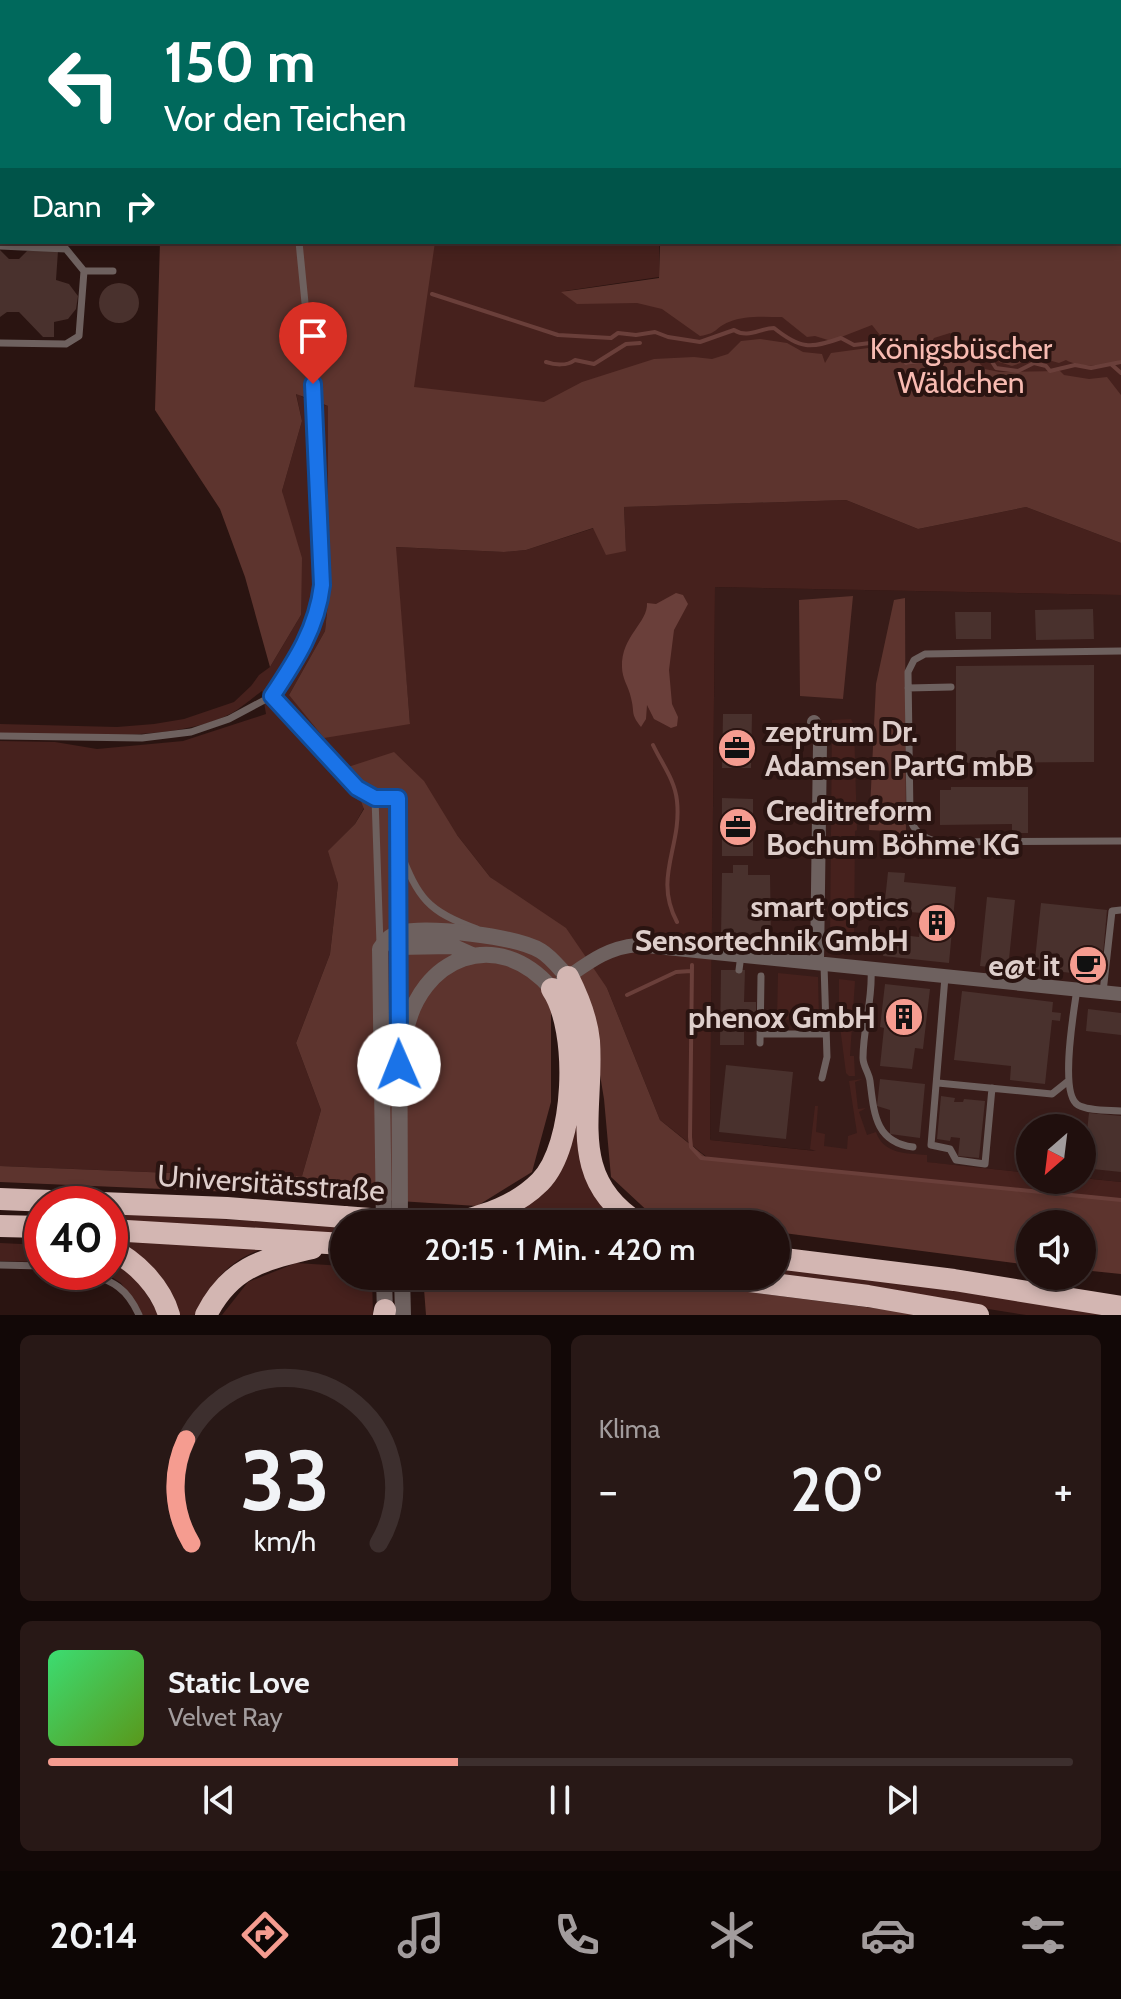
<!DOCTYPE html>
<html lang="de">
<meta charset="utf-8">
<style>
:root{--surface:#200f0d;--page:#281816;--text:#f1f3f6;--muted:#a29c9d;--line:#3d2f2e;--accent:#f59c90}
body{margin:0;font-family:Cabin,sans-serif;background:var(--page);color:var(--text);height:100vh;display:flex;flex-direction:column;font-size:30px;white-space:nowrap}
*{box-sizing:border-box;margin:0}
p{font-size:26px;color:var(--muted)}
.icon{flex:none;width:44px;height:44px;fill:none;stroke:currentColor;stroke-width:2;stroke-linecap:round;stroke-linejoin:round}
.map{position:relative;height:1315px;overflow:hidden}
.details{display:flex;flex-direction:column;gap:20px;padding:20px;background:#120807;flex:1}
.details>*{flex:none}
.banner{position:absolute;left:0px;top:0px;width:1122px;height:244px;box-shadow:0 4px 12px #0003,0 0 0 2px var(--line);background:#00695c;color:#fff;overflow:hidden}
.needle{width:52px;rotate:208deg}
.buttons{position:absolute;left:1016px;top:1114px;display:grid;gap:16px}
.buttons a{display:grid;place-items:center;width:80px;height:80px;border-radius:50%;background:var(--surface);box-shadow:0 4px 12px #0003,0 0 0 2px var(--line);font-size:40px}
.speed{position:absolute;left:24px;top:1186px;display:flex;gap:16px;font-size:40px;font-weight:700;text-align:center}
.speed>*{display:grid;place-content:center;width:104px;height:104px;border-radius:50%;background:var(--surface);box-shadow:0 4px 12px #0003,0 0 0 2px var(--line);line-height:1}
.speed .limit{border:12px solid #d22;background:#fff;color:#111}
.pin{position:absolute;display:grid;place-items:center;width:68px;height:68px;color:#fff;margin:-82px -34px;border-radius:50% 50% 50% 0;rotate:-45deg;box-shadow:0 0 8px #0007}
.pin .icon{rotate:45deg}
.me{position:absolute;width:88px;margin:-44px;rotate:359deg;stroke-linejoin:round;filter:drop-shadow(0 0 6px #0008)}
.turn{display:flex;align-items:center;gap:28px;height:168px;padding:0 32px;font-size:36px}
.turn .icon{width:104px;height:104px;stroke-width:2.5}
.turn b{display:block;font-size:56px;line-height:68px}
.then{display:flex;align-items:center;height:76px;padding:0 32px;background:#0003;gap:16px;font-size:30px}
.big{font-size:60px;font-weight:600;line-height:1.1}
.details .widget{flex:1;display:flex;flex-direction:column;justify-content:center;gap:12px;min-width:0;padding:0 28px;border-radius:12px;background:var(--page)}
.details .dial{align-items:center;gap:0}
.dial svg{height:208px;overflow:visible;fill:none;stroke:var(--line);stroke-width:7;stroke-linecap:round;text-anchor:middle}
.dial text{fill:var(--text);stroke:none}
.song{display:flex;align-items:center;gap:24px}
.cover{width:96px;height:96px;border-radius:12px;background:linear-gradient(135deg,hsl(140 70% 55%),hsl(90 70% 35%))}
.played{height:8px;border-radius:4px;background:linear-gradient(90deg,var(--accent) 40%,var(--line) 40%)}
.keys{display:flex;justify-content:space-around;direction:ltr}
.heat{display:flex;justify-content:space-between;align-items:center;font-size:44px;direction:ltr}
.details .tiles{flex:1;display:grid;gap:20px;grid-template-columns:1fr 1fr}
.widget:last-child{grid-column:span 2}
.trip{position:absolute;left:330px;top:1210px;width:460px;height:80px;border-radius:40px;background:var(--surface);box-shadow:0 4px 12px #0003,0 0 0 2px var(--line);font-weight:600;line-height:80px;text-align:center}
.dock{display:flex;height:128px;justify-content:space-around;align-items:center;background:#0d0605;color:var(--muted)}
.dock .icon{width:56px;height:56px}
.dock .selected{color:var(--accent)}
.dock b{font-size:36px;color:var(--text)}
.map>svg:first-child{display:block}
.built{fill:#381c19}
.green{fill:#46211d}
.forest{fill:#5d342e}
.water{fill:#6a3f3a}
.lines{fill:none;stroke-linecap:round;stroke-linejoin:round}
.stream{stroke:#6a3f3a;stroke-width:4}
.building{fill:#49312d}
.service{stroke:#6e615f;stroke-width:7}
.minor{stroke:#6e615f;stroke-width:14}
.tertiary{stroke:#6e615f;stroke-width:16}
.trunk{stroke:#d3b6b2;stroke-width:22}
.trunk-bridge{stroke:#d3b6b2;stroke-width:22}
.route-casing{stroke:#114b97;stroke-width:20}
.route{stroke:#1a73e8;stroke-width:14}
.labels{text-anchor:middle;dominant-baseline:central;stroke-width:8;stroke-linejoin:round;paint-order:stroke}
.park-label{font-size:30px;fill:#f8bbb2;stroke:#2a1411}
.poi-label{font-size:30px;font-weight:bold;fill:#dececb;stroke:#2a1411;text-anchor:end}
.street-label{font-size:30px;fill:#dececb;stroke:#2a1411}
</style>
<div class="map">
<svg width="1121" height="1315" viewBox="0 0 1121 1315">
<rect width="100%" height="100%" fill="#2a1411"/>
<path class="built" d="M 715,587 L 1121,595 L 1121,1182 L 1082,1178 L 1082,1128 L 1030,1128 L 1030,1173 L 710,1140 Z"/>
<path class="green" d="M 686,0 L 1121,0 L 1121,176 L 1120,2 L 686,2 Z
M 1121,190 L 1121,497 L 319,381 L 307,242 L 659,242 L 659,277 L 565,291 L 1120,242 Z
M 296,393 L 309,401 L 328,406 L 328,602 L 325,631 L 289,695 L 410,723 L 395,547 L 504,552 L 526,550 L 594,528 L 626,551 L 624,507 L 846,500 L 918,529 L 1026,507 L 1121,543 L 1121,595 L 715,587 L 710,1140 L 816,1151 L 810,1149 L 815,1106 L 818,1106 L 816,1132 L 825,1134 L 824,1146 L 847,1149 L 848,1136 L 857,1133 L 849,1081 L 863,1079 L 855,1082 L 858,1109 L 866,1108 L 859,1112 L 867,1135 L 876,1132 C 884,1155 907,1153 927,1155 L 927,1162 L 1030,1173 L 1030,1180 L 1082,1178 L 1121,1182 L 1121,1199 L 708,1158 L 660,1120 L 607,988 L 521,900 L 490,877 L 457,835 L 364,808 L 355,824 L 329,851 L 338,884 L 330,954 L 296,1043 L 321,1110 L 302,1176 L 245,1176 L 0,1166 L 0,741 L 55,742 L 97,749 L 183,741 L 266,714 L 262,691 C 252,698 242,707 232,713 C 175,744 64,734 0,733 L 0,724 L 117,727 L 154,724 L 184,719 L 234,702 L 251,686 L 259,675 L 270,667 L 301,615 L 282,491 L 302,421 Z
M 851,719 L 854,725 L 857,830 L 855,831 L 854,945 L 862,946 L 866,954 L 836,951 L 830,944 L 832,720 Z
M 778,973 L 818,977 L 819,1019 L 777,1020 Z
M 839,979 L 855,981 L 850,1056 L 854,1056 L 855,1076 L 849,1076 L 846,1073 L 839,1019 Z
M 579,1118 L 625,1224 L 548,1224 L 499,1220 Z
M 110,1213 L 344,1226 L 344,1234 L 110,1220 Z
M 112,1240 L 262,1249 C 229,1261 210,1282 197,1315 L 177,1315 Z
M 0,1243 L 42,1245 L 42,1262 L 0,1261 Z
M 110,1260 L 137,1278 L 159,1315 L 141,1315 L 121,1283 L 104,1272 L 110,1272 Z
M 296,1263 L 344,1266 L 344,1276 L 372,1276 L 373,1315 L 222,1315 L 248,1282 Z
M 776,1266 L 885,1280 L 1112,1315 L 1026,1315 L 776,1275 Z"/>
<path class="forest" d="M 28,0 L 422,0 L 423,2 L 26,2 Z
M 1121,176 L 1121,360 C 1105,366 1082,369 1066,360 L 1059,363 L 1038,357 L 1012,366 L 999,362 L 990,345 L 979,337 L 963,341 L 950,333 L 934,338 C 915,376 888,346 872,325 L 831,341 L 815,336 L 807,337 L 782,317 C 765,317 745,315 729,322 C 714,328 719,333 700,336 L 662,309 L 637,303 L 577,304 L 561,292 L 659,278 L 660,242 L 1120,242 Z
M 160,242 L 435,242 L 414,387 L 544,402 L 582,382 L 654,359 L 694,357 L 712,359 L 728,354 L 741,341 L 760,339 L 787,343 L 803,352 L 822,354 L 825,363 L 831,353 L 868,348 L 907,365 L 923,363 L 946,350 L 968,351 L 985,369 L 999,372 L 1060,371 L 1064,375 L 1089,379 L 1107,377 L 1121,395 L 1121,543 L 1026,507 L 918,529 L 846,500 L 624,507 L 626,551 L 606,555 L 593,528 L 526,550 L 504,552 L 396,547 L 410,724 L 324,738 L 289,695 L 325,631 L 328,602 L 328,406 L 296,394 L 302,421 L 282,491 L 302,558 L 301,615 L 270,667 L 245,577 L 220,509 L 155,410 Z
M 853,596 L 843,699 L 800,696 L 799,600 Z
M 905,598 L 906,835 L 889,831 L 869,830 L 876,684 L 894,600 Z
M 394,752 L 424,781 L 457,835 L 490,877 L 566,928 L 607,988 L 660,1120 L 707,1158 L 1121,1199 L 1121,1274 L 1082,1270 L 1082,1224 L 1030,1224 L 1030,1265 L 776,1232 L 776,1224 L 713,1224 L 654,1217 L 611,1177 L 604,1099 L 586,990 L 551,1013 L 551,1102 L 532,1172 L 477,1206 L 305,1195 L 0,1182 L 0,1166 L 245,1176 L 302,1176 L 321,1110 L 296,1043 L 330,954 L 338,884 L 328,851 L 355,824 L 364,809 L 348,767 Z
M 423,1276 L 530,1276 L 732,1290 L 928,1315 L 426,1315 Z"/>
<path class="water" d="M 676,593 L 683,595 L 688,604 L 674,630 L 669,670 L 672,704 L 678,717 L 677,726 L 671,728 L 654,719 L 647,705 L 646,719 L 641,727 C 630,713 635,713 631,698 C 629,687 622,679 622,667 C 621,636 648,623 647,603 L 656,604 Z"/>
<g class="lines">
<path class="stream" d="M 432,294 L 558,335 L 611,338 L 618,333 L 636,335 L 655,332 L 668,337 L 700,342 L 734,330 C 748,339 760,328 774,328 C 800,349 811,349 841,338 L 854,345 L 870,343 L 886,353 L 896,354 L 906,363 L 923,361 C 933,344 954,345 972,347 L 977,352 L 987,354 L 996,368 L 1018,371 L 1034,363 L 1046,366 L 1050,371 L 1075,365 L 1091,368 L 1121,362
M 546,362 C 555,365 567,366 575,360 L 594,364 L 626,344 L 640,343
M 1112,365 L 1121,373
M 653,745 C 662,764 675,780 677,801 C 682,847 653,877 677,922
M 692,965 L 690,1137 L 691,1147 L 701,1158 L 1121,1200
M 627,995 L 676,972 L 691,971"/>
</g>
<path class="building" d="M 0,250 L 9,259 L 19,259 L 27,251 L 58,251 L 56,280 L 69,284 L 78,296 L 76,309 L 68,319 L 54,322 L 54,337 L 43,337 L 19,312 L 7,312 L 0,317 Z
M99 303a20 20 0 1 1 40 0a20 20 0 1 1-40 0Z
M 1093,609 L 1094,639 L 1036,640 L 1035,610 Z
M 955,612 L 991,612 L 991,639 L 956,639 Z
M 1094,665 L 1094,762 L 956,763 L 956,666 Z
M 723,714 L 752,714 L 751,768 L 722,768 Z
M 951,787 L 1028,787 L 1028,833 L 1012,833 L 1012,824 L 940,825 L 940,790 L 951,790 Z
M 722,798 L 753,799 L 753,856 L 722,856 Z
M 733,865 L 748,865 L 748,875 L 770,875 L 771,938 L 721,937 L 722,873 L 733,873 Z
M 888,872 L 905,873 L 904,882 L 956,887 L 949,963 L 883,956 L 885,933 L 919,937 L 922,913 L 884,910 Z
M 987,897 L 1015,900 L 1008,969 L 980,966 Z
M 1041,903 L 1107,910 L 1101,976 L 1034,969 Z
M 721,970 L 745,970 L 744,1002 L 756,1002 L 756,1013 L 744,1013 L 744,1045 L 720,1045 Z
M 885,984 L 930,989 L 923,1049 L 915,1048 L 912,1069 L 880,1066 L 884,1028 L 880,1027 Z
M 962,991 L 1053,1002 L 1052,1012 L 1061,1013 L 1060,1021 L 1052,1020 L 1045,1084 L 1010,1080 L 1011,1066 L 954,1060 Z
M 1088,1009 L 1121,1013 L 1121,1035 L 1086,1031 Z
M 726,1065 L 793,1072 L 786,1139 L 719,1132 Z
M 880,1079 L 925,1084 L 920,1138 L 890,1134 L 890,1110 L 877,1106 Z
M 941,1096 L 955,1098 L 954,1102 L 963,1102 L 964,1099 L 985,1101 L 979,1158 L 958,1156 L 960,1138 L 951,1137 L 950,1141 L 937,1139 Z
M 1089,1113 L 1121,1116 L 1121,1172 L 1083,1168 Z"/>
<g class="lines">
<path class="service" d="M 260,0 L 260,2
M 0,246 L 66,249 L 84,271 L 79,336 L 66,344 L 0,343
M 84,271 L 113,271
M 1121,651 L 925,654 L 914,660 L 908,672 L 910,816 C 912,832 926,840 941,842 L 1121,841
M 908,688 L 951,687
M 272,696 L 357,788 L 375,798
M 0,736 L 142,738 L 191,732 L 229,719 L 272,696 L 310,633 L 319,605 L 322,585 L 313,384 L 299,242
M 375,798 L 380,944
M 375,798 L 398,798 L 399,933
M 400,851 C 418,898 428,912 477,929
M 739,970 L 741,955
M 871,970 C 873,999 863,1028 863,1058 C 863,1066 869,1073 870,1081 C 874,1113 875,1142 913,1147
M 945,977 L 931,1145 L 950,1149 L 956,1160 L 985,1164 L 992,1088
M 1077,989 C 1074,1010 1059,1094 1078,1105 C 1088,1111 1109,1110 1121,1111
M 1103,992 L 1112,911 L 1121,910
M 760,1034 L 825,1034
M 760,1043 L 761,976
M 822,1078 L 827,1057 L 824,965
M 938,1083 L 1052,1094 L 1067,1082
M 0,1265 L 42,1266
M 87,1272 C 114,1282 127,1288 139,1315"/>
<path class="minor" d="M 814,722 L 820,744 L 817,962
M 562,981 C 587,964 605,948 637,945 L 1121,994"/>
<path class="tertiary" d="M 399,933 L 400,1224
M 398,947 L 452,946 L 472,955
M 405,1035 C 419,957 497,925 552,989
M 384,1224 L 380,949 C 385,942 390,935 399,933 C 428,926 516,936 541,951 C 551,957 560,969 568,977
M 384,1276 L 385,1315
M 402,1276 L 403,1315"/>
<path class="trunk" d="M 568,977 C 578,997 587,1018 589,1041 C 594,1112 565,1178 639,1224
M 0,1199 L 227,1208 L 344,1217
M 452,1224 C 485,1215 515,1207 540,1182 C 576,1146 580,1030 552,989
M 0,1226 L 42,1227
M 110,1230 L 344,1244
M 110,1249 C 136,1261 161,1287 169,1315
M 776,1258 L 954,1280 L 1121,1307
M 709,1276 L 868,1296 L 978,1315
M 206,1315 C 231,1266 263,1260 312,1248
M 384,1315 L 385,1310"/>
<path class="trunk-bridge" d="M 344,1217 L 436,1224"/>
</g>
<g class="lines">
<g class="route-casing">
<path id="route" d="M 313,384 L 322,585 C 317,628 296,660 272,696 L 357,788 L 375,798 L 398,798 L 399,1065"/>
</g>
<use href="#route" class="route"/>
</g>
<defs>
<g id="office-disc" transform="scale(2)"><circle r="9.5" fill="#f59c90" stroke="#2a1411"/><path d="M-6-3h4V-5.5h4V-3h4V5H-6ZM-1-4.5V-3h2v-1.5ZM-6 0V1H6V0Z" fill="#111"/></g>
<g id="building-disc" transform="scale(2)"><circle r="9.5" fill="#f59c90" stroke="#2a1411"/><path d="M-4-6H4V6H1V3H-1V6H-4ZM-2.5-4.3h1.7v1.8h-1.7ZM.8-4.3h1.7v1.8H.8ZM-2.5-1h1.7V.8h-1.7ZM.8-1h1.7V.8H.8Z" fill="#111"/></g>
<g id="cafe-disc" transform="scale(2)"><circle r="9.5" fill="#f59c90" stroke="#2a1411"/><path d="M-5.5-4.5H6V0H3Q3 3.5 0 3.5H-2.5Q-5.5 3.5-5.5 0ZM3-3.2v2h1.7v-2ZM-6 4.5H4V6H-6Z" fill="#111"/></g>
</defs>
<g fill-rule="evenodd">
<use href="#office-disc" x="737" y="748"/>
<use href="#office-disc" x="738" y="827"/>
<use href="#building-disc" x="937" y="923"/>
<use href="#cafe-disc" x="1088" y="965"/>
<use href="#building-disc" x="904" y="1017"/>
</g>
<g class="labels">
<g class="park-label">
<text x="961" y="348">Königsbüscher<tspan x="961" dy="34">Wäldchen</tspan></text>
</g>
<g class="poi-label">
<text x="765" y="731" text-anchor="start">zeptrum Dr.<tspan x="765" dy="34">Adamsen PartG mbB</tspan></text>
<text x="766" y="810" text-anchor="start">Creditreform<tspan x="766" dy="34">Bochum Böhme KG</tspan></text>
<text x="909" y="906">smart optics<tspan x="909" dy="34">Sensortechnik GmbH</tspan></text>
<text x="1060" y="965">e@t it</text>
<text x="876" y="1017">phenox GmbH</text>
</g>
<g class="street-label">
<text transform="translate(271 1183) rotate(4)">Universitätsstraße</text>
</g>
</g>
</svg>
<div class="buttons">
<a><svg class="needle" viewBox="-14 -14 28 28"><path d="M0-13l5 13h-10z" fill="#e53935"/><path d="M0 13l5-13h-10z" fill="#a29c9d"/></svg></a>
<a><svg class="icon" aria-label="sound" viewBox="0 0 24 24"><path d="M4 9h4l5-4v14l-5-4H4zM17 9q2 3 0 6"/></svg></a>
</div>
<div class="speed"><div class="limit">40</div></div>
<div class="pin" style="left:313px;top:384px;background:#d93025"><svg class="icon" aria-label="arrive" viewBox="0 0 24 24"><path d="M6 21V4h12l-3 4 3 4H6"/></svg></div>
<svg class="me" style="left:399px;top:1065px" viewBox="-20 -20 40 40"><circle r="19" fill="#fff"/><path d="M0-13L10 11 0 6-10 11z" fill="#1a73e8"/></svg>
<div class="trip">20:15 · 1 Min. · 420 m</div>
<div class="banner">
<div class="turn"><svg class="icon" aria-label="left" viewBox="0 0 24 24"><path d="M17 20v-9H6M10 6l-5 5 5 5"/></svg><div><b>150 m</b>Vor den Teichen</div></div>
<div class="then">Dann<svg class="icon" aria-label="right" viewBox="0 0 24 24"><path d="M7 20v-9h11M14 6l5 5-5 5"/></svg></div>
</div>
</div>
<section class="details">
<div class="tiles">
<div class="widget dial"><svg viewBox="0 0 100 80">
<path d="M14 69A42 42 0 1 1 86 69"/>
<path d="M14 69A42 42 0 0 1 12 29" stroke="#f59c90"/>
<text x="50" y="56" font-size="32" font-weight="700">33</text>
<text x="50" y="72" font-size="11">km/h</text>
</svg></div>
<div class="widget"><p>Klima</p>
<div class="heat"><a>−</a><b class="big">20°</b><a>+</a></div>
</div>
<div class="widget">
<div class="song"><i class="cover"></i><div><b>Static Love</b><p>Velvet Ray</p></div></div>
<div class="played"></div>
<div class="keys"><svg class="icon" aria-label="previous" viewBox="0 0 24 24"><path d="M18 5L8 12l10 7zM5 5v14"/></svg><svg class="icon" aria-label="pause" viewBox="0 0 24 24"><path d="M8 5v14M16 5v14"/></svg><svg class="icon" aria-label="next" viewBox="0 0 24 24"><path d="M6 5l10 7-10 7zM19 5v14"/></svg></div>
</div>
</div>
</section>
<nav class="dock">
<b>20:14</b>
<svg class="icon selected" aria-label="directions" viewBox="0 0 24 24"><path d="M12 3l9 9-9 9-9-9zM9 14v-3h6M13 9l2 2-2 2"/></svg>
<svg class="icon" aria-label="music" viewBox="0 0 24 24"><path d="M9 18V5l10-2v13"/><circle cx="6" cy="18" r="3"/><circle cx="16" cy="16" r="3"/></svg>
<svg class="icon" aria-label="phone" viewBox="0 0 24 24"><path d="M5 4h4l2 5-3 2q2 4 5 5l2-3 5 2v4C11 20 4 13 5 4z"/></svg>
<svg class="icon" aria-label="climate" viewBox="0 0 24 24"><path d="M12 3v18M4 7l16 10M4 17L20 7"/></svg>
<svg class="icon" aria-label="car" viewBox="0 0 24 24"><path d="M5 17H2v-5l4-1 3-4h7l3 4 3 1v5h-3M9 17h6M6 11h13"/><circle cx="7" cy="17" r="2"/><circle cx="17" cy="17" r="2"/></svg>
<svg class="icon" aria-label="filters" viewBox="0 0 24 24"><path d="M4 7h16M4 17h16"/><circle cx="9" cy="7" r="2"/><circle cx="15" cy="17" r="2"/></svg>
</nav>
